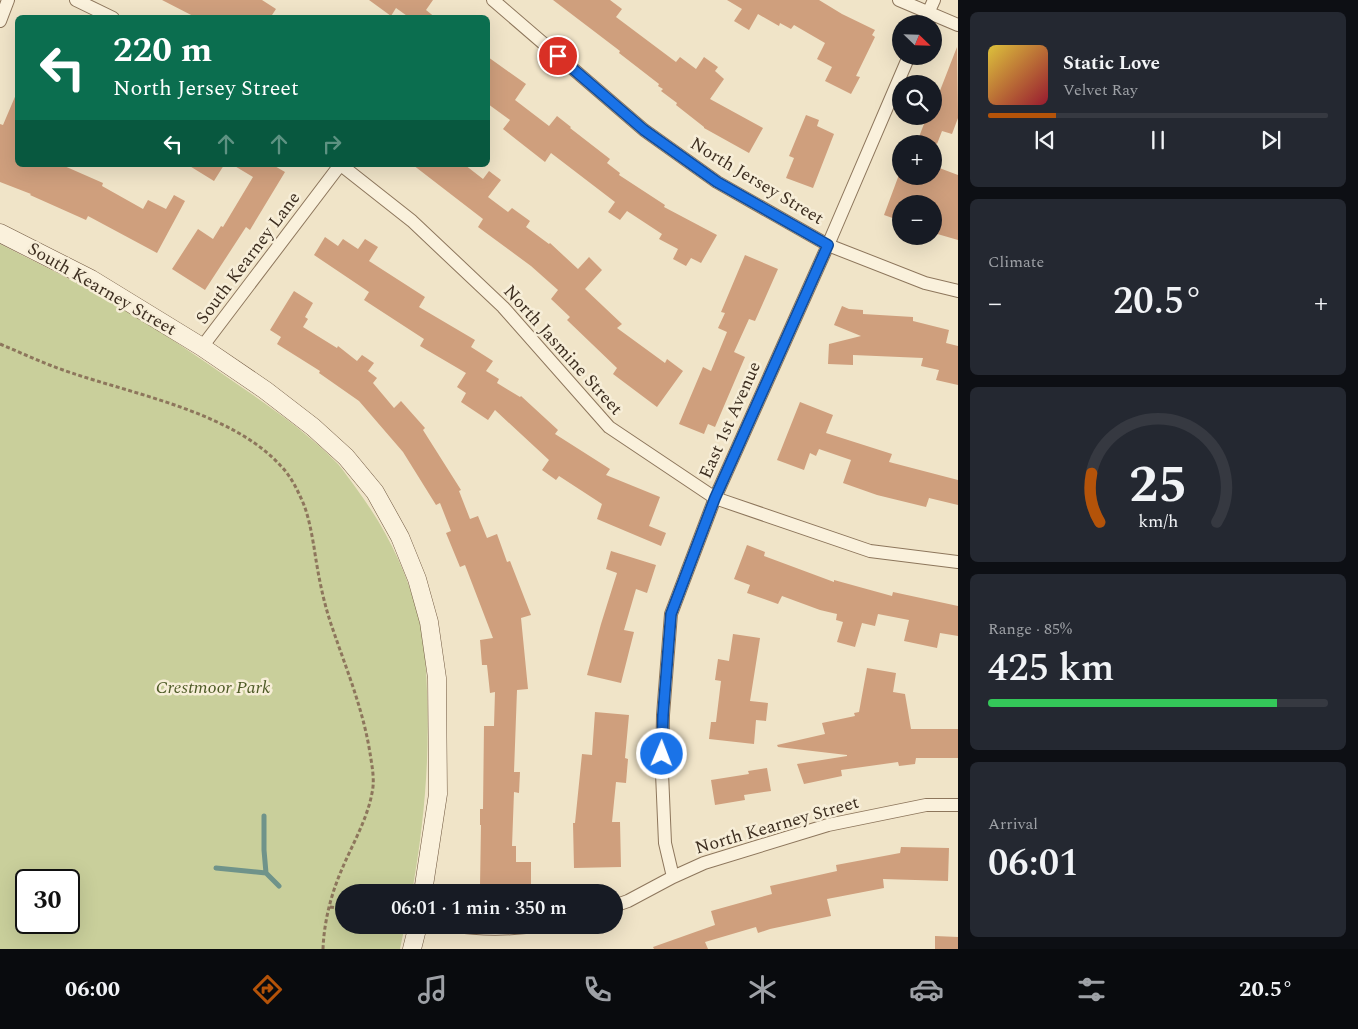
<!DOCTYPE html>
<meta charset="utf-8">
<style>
:root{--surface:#171b24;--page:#242831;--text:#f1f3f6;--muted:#9ea1a6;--line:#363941;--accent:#b45309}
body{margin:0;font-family:Spectral,serif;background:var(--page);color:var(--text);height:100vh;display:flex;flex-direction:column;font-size:19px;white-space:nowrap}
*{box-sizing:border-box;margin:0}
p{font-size:16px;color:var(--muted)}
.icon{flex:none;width:28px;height:28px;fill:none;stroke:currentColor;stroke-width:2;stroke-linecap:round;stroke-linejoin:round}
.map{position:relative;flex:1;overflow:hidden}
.panel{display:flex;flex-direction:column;gap:12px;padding:12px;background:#0d0f14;width:400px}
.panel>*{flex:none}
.guide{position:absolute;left:15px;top:15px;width:475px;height:152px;border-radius:8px;box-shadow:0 5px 20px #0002;background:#0b6e4f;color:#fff;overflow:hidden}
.needle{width:32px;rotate:113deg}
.buttons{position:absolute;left:892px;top:15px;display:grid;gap:10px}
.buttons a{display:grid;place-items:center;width:50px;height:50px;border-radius:50%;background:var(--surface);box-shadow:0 5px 20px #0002;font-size:25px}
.speed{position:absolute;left:15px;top:869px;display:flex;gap:10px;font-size:25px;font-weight:700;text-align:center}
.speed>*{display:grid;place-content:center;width:65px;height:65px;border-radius:50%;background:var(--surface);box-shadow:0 5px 20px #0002;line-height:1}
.speed .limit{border:2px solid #111;border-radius:8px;background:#fff;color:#111}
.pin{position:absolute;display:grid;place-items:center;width:42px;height:42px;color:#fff;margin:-21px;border:2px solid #fff;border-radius:50%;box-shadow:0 1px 5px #0007}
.me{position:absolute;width:55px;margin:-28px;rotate:1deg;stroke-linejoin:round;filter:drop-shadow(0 0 4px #0008)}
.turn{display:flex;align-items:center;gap:18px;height:105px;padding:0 15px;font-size:22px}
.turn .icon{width:65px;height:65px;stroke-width:2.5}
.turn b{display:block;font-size:35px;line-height:42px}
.lanes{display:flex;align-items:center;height:48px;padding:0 15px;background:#0003;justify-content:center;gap:25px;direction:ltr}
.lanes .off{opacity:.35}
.big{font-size:38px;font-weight:600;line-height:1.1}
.panel .card{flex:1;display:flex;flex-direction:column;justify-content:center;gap:8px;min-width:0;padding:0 18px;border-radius:8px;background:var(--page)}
.panel .dial{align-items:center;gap:0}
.dial svg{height:130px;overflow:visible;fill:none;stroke:var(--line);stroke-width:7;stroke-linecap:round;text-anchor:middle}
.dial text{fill:var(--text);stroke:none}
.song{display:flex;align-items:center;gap:15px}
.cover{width:60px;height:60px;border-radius:8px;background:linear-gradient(135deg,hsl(50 70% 55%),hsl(350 70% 35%))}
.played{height:5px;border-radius:2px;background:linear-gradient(90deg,var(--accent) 20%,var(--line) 20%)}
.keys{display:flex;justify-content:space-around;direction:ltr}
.heat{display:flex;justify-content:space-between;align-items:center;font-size:28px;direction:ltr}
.charge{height:8px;border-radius:4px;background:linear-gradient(90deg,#34c759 85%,var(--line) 0)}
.trip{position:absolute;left:335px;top:884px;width:288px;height:50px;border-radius:25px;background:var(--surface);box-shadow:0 5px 20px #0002;font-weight:600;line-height:50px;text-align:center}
.tabs{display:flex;height:80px;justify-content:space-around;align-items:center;background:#090b0e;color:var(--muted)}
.tabs .icon{width:35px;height:35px}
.tabs .selected{color:var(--accent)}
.tabs b{font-size:22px;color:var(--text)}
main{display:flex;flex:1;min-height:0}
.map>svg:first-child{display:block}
.green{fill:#c9cf9b;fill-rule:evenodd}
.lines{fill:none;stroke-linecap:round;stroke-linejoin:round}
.stream{stroke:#6f938a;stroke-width:5}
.building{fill:#cf9f7d}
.street-casing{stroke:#8d765c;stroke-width:14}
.secondary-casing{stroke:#6f573f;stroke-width:19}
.path{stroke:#8d765c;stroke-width:3;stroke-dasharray:4 2.5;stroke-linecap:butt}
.street{stroke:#faf1dc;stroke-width:12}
.secondary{stroke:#faf1dc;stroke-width:18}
.route-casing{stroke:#114b97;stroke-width:12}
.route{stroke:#1a73e8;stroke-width:9}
.labels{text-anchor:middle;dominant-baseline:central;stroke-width:5;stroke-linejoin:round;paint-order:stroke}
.street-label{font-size:18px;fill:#3d2e20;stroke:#f7eed8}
.park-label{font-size:18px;font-style:italic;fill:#4d5a26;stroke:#f7eed8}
</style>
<main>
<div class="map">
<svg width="958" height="949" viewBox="0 0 958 949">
<rect width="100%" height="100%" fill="#f0e4c8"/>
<path class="green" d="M 0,244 C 37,263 75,281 111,302 C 154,327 196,355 237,384 C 272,408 308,433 338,464 C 344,471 350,480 356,488 C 384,526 406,568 418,615 C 425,639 426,666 427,691 C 430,758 424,826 412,892 L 344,892 L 344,925 L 405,925 L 400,949 L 0,949 ZM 26,880 L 69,880 L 69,922 L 26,922 Z"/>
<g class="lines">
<path class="stream" d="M 264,816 L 264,850 L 266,873
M 216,868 L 266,873 L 279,886"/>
</g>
<path class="building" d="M 162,0 L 262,0 L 276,9 L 270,18 L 197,18 Z
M 369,0 L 433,0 L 426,10 L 436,18 L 410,18 L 396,8 L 391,16 Z
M 553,0 L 610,0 L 622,9 L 616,17 L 676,62 L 680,57 L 696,69 L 704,57 L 718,67 L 715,71 L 724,79 L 710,99 L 763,128 L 749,153 L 704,128 L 704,127 L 676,105 L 677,103 L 661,91 L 663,89 L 658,86 L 659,84 L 619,53 L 620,51 Z
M 727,0 L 819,0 L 842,14 L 875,30 L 872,35 L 875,37 L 856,76 L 860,77 L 851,94 L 825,81 L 832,67 L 817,59 L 825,43 L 794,25 L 791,29 L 780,23 L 779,26 L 758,14 L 749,30 L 734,21 L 742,9 Z
M 957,47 L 958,118 L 952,134 L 942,131 L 937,144 L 919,137 L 927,116 L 934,116 L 934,106 Z
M 488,57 L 526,84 L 515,100 L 549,126 L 557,116 L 571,127 L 570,128 L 610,159 L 607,163 L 620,173 L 619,175 L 665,205 L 664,207 L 717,235 L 701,263 L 691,258 L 686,266 L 673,259 L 678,249 L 659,239 L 662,234 L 627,211 L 620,220 L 608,212 L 615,202 L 551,153 L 545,162 L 503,129 L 510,120 L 488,104 Z
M 17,92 L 18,165 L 62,165 L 103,183 L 102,186 L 143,209 L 148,200 L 166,209 L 174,195 L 185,201 L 157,253 L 88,216 L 86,220 L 30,195 L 31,194 L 0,182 L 0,124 L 3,125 Z
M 806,115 L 819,120 L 817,126 L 834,134 L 813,188 L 786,178 L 794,158 L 789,156 Z
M 188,165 L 224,165 L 214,181 Z
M 233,165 L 273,165 L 285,172 L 250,230 L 246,227 L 205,290 L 172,269 L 198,229 L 213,239 L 221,226 L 223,227 L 253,177 Z
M 413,165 L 465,165 L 483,179 L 489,171 L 501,180 L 488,197 L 508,212 L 512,208 L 530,221 L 526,227 L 549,244 L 550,243 L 578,269 L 589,257 L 602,270 L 585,289 L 622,324 L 617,328 L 665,363 L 667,359 L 683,371 L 657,407 L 613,374 L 617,368 L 567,320 L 570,317 L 551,299 L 558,290 L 531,266 L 478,227 L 483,219 Z
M 934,166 L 958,175 L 958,240 L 934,233 L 934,204 L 901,204 L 901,221 L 884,215 L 900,172 L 901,172 L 901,180 L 903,176 L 934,176 Z
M 325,237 L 338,246 L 343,239 L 358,249 L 365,239 L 378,247 L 369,261 L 425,297 L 419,307 L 475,340 L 471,347 L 493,361 L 486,371 L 499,379 L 497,383 L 520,397 L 521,396 L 558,430 L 555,434 L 610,469 L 606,475 L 660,497 L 649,526 L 666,533 L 661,546 L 597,519 L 602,504 L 559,476 L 556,480 L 542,470 L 549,460 L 495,410 L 488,420 L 461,402 L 466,393 L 457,387 L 466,373 L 420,346 L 424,339 L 364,300 L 369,292 L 314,255 Z
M 745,255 L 778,269 L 755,321 L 749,319 L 734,352 L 745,357 L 715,427 L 708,424 L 704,434 L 679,424 L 703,367 L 711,371 L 727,332 L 718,328 L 725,313 L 721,312 Z
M 294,291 L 313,303 L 305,317 L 308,319 L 303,327 L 337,348 L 338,346 L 357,361 L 362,355 L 374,363 L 368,371 L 377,378 L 373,383 L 394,408 L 401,401 L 425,428 L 423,430 L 461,490 L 459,491 L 470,519 L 478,516 L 487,538 L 497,534 L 507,562 L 510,561 L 531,615 L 521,618 L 528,689 L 517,690 L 514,772 L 520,772 L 519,793 L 514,792 L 512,846 L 516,846 L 516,862 L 531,862 L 531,887 L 480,886 L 481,825 L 480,825 L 480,809 L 483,809 L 484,726 L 494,726 L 495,692 L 490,693 L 487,665 L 482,665 L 480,640 L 493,638 L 465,565 L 460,567 L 446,533 L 451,531 L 440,503 L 436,505 L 403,452 L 359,401 L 319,373 L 320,371 L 277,344 L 281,337 L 270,330 Z
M 842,306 L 849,309 L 863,310 L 863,314 L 913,317 L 913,321 L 949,330 L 946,343 L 958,346 L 958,385 L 936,380 L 939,370 L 921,366 L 923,358 L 853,355 L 853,365 L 828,364 L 829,344 L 861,336 L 834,325 Z
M 800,402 L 833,415 L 826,433 L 892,454 L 889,462 L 958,480 L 958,505 L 929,498 L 926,507 L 877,495 L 843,483 L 851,460 L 819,449 L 816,456 L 810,453 L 804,470 L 777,460 Z
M 747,545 L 765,552 L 764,556 L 834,582 L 834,580 L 892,596 L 893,592 L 958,606 L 958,636 L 940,633 L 937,648 L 904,641 L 909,620 L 878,614 L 875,626 L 862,623 L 855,647 L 837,642 L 843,622 L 836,620 L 837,614 L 820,610 L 782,596 L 778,604 L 747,593 L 750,585 L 734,579 Z
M 611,551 L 656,565 L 647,593 L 636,589 L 624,630 L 634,632 L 621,683 L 587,675 L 601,624 L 617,573 L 606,569 Z
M 733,634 L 760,638 L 750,701 L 768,703 L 766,721 L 756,720 L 754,744 L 709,739 L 711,722 L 716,722 L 721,681 L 715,680 L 718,659 L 729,661 Z
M 867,668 L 896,673 L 893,692 L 905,694 L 911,729 L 958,729 L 958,758 L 916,758 L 915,764 L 899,766 L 898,762 L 841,770 L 842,776 L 804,784 L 797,764 L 847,756 L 847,755 L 778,747 L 777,745 L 825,734 L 822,723 L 855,716 L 854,713 L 859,712 Z
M 595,712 L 629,715 L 625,758 L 628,759 L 626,783 L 616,782 L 612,822 L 620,822 L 621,867 L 574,868 L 573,823 L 575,823 L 582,754 L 592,755 Z
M 767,768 L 771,791 L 744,795 L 745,800 L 715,805 L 711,780 L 749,774 L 748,771 Z
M 901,847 L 949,848 L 948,881 L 883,879 L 884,888 L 827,899 L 831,916 L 770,929 L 758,933 L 756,927 L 705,942 L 708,949 L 654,949 L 653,947 L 715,925 L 711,911 L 772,894 L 770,886 L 837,871 L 836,865 L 900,853 Z
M 935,936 L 958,937 L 958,949 L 935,949 Z"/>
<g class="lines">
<g class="street-casing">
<path id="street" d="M 76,0 L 113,18
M 493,0 L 644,130 L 717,182 L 828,245 L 925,283 L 958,291
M 899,0 L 958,25
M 0,21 L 8,0
M 923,24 L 934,0
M 341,165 L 412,221 L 503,307 L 609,427 L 715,498 L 870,551 L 958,562
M 202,347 L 340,165
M 673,877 L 665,843 L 662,773 L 663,715 L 671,614 L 715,498 L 828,245 L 909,56
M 614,906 L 628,901 L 673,877 L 704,863 L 828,825 L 926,805 L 958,805
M 451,925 C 481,930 510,930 540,925"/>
</g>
<g class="secondary-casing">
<path id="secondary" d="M 0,233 L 91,279 L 202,347 L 265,390 L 313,427 L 346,457 L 375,492 L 400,537 L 417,579 L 429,622 L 437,678 L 438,794 L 423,892
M 412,949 L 418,925"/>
</g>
<path class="path" d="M 0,344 C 24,354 47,365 72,373 C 137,395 232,413 280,465 C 289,474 295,485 300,496 C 308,512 311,530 314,547 C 318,574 323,601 332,627 C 346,668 363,709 370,753 C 372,766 375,780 372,793 C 367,820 352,845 342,869 C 331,894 324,922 323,949
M 330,907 L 344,909"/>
<use href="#street" class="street"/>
<use href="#secondary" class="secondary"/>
</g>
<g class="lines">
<g class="route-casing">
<path id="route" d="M 558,56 L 644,130 L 717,182 L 828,245 L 715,498 L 671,614 L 663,715 L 662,754"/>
</g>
<use href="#route" class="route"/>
</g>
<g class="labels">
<g class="street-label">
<text transform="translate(757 181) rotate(31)">North Jersey Street</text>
<text transform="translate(248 258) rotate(-53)">South Kearney Lane</text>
<text transform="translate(102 289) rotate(30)">South Kearney Street</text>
<text transform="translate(563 350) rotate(48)">North Jasmine Street</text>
<text transform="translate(730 420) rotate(-66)">East 1st Avenue</text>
<text transform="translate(777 825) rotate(-16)">North Kearney Street</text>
</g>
<g class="park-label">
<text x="213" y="687">Crestmoor Park</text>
</g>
</g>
</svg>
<div class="buttons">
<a><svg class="needle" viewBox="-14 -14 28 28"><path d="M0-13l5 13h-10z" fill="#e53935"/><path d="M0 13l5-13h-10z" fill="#9ea1a6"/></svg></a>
<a><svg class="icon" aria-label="search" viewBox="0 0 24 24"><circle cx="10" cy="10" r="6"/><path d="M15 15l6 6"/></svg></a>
<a>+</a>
<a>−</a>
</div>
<div class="speed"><div class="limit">30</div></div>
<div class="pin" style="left:558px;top:56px;background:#d93025"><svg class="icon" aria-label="arrive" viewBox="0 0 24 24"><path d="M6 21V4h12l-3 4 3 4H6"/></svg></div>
<svg class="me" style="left:662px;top:754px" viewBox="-20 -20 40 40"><circle r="17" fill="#1a73e8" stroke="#fff" stroke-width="3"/><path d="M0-11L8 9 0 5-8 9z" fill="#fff"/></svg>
<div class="trip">06:01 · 1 min · 350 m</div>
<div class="guide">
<div class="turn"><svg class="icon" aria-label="left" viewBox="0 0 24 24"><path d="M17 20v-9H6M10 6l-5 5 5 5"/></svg><div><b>220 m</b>North Jersey Street</div></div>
<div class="lanes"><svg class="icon" aria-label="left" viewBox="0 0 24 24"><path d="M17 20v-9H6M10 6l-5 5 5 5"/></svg><svg class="icon off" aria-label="ahead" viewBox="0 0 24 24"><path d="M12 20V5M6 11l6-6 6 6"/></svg><svg class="icon off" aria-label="ahead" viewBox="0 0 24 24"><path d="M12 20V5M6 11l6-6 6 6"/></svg><svg class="icon off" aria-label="right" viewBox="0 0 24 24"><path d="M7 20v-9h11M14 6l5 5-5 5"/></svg></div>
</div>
</div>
<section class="panel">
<div class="card">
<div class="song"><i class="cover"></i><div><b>Static Love</b><p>Velvet Ray</p></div></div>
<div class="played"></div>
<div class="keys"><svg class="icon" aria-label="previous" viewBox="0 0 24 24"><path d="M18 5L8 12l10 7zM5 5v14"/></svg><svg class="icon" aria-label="pause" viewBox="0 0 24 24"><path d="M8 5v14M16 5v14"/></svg><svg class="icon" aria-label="next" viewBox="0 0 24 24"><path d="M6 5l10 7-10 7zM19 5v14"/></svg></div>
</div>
<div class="card"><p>Climate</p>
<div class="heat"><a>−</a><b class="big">20.5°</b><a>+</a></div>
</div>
<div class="card dial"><svg viewBox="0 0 100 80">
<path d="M14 69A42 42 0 1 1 86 69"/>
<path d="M14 69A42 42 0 0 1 9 39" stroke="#b45309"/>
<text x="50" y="56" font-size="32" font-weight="700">25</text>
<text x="50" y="72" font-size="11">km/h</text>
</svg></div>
<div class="card"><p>Range · 85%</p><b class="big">425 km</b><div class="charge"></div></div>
<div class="card"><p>Arrival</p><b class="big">06:01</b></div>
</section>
</main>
<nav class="tabs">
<b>06:00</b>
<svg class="icon selected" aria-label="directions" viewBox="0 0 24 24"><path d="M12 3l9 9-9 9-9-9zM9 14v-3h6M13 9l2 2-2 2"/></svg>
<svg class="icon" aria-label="music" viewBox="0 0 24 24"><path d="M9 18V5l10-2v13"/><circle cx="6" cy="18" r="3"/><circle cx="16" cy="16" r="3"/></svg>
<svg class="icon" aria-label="phone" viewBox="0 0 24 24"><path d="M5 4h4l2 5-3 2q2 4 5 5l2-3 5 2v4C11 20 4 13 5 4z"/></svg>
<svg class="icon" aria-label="climate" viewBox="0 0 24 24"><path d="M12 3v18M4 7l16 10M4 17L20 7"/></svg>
<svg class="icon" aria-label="car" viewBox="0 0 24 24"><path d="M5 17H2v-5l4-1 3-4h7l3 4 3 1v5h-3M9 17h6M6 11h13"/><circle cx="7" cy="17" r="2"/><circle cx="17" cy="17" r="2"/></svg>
<svg class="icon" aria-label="filters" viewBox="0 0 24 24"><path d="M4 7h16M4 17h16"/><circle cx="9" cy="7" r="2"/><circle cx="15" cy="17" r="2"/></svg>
<b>20.5°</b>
</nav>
